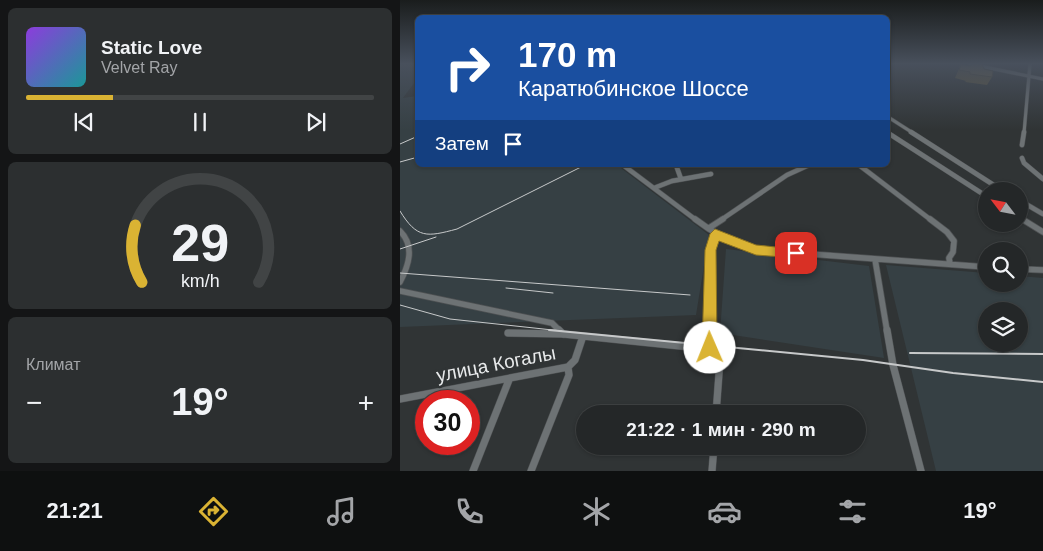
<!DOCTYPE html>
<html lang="ru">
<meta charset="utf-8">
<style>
:root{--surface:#242728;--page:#2c2f30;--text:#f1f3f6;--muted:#a3a5a8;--line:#414445;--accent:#dab333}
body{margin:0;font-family:Helvetica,sans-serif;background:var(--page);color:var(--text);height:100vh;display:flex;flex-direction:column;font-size:19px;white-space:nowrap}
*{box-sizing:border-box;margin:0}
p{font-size:16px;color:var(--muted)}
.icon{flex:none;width:28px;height:28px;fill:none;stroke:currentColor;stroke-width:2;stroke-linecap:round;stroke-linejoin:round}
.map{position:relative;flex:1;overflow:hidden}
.sheet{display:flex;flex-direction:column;gap:8px;padding:8px;background:#141516;width:400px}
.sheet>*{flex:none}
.top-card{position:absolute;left:15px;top:15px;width:475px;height:152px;border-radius:8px;box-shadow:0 1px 4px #0004,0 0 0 1px var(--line);background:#1a4fa0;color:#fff;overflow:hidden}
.needle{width:32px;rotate:302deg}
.controls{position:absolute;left:578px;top:182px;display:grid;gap:10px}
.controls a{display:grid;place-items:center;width:50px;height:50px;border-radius:50%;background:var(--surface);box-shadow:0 1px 4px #0004,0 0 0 1px var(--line);font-size:25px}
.speed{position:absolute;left:15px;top:390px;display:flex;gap:10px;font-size:25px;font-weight:700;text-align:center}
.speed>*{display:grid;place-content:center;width:65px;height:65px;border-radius:50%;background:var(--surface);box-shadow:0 1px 4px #0004,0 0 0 1px var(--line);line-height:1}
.speed .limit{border:8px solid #d22;background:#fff;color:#111}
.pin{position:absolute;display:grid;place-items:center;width:42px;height:42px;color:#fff;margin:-21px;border-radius:10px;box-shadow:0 2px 8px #0006}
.me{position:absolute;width:55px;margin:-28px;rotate:359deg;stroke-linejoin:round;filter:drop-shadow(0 0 4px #0008)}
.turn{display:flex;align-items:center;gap:18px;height:105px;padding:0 20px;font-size:22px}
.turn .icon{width:65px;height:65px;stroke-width:2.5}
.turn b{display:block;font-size:35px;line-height:42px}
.then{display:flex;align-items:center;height:48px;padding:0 20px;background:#0003;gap:10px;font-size:19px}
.big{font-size:38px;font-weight:800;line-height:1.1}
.sheet .widget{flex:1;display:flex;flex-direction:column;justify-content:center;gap:8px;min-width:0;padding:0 18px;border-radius:8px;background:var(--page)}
.sheet .dial{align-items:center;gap:0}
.dial svg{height:130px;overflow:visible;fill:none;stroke:var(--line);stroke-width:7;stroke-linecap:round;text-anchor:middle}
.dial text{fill:var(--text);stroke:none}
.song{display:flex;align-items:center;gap:15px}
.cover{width:60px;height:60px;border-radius:8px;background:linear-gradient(135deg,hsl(270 70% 55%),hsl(180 70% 35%))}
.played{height:5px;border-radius:2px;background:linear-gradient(90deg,var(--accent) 25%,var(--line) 25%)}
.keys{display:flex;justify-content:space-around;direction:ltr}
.heat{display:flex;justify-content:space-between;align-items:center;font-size:28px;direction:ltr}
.trip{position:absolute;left:176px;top:405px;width:290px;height:50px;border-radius:25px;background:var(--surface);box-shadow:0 1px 4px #0004,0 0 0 1px var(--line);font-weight:800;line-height:50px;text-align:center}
.tabs{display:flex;height:80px;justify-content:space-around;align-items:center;background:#0e1010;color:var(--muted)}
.tabs .icon{width:35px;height:35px}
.tabs .current{color:var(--accent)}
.tabs b{font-size:22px;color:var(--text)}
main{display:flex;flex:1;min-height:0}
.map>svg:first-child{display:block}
.built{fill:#364044;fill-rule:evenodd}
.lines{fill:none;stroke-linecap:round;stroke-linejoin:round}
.street-far3-casing{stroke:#4e5153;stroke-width:4}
.street-far2-casing{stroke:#4e5153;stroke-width:5.5}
.street-far1-casing{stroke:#4e5153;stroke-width:7}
.street-casing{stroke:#4e5153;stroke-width:8}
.street-far3{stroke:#6d7274;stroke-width:3}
.street-far2{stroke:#6d7274;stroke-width:4.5}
.street-far1{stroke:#6d7274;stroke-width:5.5}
.street{stroke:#6d7274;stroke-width:7}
.rail-far1{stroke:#c7c9ca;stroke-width:1}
.rail{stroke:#c7c9ca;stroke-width:2}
.wall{fill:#5b533a}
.building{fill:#6a6044;stroke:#4a4330}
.route{fill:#dab333;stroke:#8e7421}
.labels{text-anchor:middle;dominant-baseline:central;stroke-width:5;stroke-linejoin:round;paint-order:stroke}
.near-street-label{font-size:19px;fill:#e8eaeb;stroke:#303435}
</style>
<main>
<section class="sheet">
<div class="widget">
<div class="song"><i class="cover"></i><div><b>Static Love</b><p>Velvet Ray</p></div></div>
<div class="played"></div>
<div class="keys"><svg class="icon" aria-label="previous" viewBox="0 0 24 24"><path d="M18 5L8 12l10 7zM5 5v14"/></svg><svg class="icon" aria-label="pause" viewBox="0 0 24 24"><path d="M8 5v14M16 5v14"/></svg><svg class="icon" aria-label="next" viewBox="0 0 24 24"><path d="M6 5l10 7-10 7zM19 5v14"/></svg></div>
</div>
<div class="widget dial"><svg viewBox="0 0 100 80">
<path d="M14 69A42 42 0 1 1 86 69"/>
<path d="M14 69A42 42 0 0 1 10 34" stroke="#dab333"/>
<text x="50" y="56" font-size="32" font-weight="700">29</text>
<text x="50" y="72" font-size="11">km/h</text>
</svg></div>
<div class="widget"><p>Климат</p>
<div class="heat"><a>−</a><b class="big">19°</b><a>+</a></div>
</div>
</section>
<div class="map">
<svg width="643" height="471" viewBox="0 0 643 471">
<rect width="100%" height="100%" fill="#303435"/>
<path class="built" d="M 0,64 L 17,64 L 17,79 L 3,98 L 17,96 L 18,165 L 217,165 L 309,235 L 296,315 L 0,327 Z
M 326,249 L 469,266 L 484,358 L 320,333 Z
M 486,265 L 586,273 L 586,284 L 619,284 L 619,276 L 643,278 L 643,471 L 536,471 ZM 586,311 L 619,311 L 619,344 L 586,344 Z"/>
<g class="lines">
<g class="street-far3-casing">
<path id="street-far3" d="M 570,64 L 643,79
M 488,117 L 513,133
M 624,133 L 630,64"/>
</g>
<g class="street-far2-casing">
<path id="street-far2" d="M 511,132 L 603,191
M 488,133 L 586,196
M 622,145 L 624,132
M 622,158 L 624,163 L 643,179
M 223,165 L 296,220
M 276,165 L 281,179
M 330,165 L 338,165
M 459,165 L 531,220
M 254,188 L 272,181 L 311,174
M 619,200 L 643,214
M 619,217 L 624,220
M 321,220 L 387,175 L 409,165"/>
</g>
<g class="street-far1-casing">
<path id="street-far1" d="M 295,219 C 314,234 332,243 356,250 L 586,267
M 530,219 L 547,232 L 554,241 L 553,252 L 549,258 L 550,264
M 622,219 L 643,232
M 309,228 L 323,219
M 0,231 C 15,246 9,265 0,282
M 475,259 L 487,331
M 619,269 L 643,270
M 0,291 L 152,323 L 160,331
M 309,331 L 311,249 L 315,234"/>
</g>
<g class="street-casing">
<path id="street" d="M 159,330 L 163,334
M 487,330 L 493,365 L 521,471
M 108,333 L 163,334 L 309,349 L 318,353 L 320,360 L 316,414
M 309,349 L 309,330
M 168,367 L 175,360 L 183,336
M 0,399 L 168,367
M 73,471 L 109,380
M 131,471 L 169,375 L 168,367
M 312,471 L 314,446"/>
</g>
<use href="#street-far3" class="street-far3"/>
<use href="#street-far2" class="street-far2"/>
<use href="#street-far1" class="street-far1"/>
<use href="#street" class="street"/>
<path class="rail-far1" d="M 0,144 L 18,136
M 0,162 L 18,157
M 0,211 C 17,239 27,237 57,229 L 183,166
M 0,249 L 36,237
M 0,273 L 290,295
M 106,288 L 153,293
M 0,305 L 50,319 L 162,331"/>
<path class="rail" d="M 149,330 L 463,360 L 553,373 L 643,382
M 510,353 L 643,354"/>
</g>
<path class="wall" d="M 561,64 L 592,77 L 587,85 L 565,82 L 566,81 L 555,78 Z"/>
<path class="building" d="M 561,64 L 570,66 L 573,64 L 582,64 L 584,69 L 593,71 L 592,77 L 570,74 L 570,72 L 559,70 Z"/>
<linearGradient id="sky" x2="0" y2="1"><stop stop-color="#1a1d1d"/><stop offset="0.49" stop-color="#48505c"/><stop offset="1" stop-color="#48505c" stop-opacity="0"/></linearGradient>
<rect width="643" height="130" fill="url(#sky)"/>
<path class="route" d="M 315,229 L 356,245 L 396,249 L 401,253 L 396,258 L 356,255 L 319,241 L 316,250 L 317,348 L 315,353 L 310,355 L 304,353 L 302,348 L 305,250 L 310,234 Z"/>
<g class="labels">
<g class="near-street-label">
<text transform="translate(96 364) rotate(-11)">улица Когалы</text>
</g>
</g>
</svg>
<div class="controls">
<a><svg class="needle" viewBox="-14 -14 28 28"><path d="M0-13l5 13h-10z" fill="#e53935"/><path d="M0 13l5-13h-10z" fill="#a3a5a8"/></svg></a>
<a><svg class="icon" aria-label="search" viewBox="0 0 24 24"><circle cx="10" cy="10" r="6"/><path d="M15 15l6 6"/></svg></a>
<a><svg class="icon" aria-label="layers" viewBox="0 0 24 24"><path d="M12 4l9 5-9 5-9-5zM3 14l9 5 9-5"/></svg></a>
</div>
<div class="speed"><div class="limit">30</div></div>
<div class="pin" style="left:396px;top:253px;background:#d93025"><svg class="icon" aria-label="arrive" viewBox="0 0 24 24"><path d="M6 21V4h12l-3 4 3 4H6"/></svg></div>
<svg class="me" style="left:310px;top:348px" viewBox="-20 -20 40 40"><circle r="19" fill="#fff"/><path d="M0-13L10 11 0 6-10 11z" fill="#dab333"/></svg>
<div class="trip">21:22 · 1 мин · 290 m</div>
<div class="top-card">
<div class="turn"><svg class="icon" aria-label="right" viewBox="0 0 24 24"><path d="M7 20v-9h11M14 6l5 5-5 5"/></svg><div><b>170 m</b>Каратюбинское Шоссе</div></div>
<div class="then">Затем<svg class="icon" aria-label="arrive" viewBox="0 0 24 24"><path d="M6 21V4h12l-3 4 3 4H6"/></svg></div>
</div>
</div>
</main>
<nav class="tabs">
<b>21:21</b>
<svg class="icon current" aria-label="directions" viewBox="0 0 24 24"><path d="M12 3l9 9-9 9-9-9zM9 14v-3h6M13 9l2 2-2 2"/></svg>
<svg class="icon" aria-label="music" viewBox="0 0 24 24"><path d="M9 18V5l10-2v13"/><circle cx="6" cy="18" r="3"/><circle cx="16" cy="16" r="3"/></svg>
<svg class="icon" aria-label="phone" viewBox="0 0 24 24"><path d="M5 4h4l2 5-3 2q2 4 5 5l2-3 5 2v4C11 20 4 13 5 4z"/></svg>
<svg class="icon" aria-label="climate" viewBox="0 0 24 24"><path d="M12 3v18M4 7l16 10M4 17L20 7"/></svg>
<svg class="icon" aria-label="car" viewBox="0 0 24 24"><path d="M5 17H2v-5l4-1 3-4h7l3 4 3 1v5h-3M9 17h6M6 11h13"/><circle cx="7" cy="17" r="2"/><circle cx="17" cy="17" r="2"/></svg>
<svg class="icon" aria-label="filters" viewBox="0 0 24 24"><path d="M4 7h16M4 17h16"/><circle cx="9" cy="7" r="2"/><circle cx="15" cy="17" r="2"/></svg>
<b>19°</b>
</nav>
